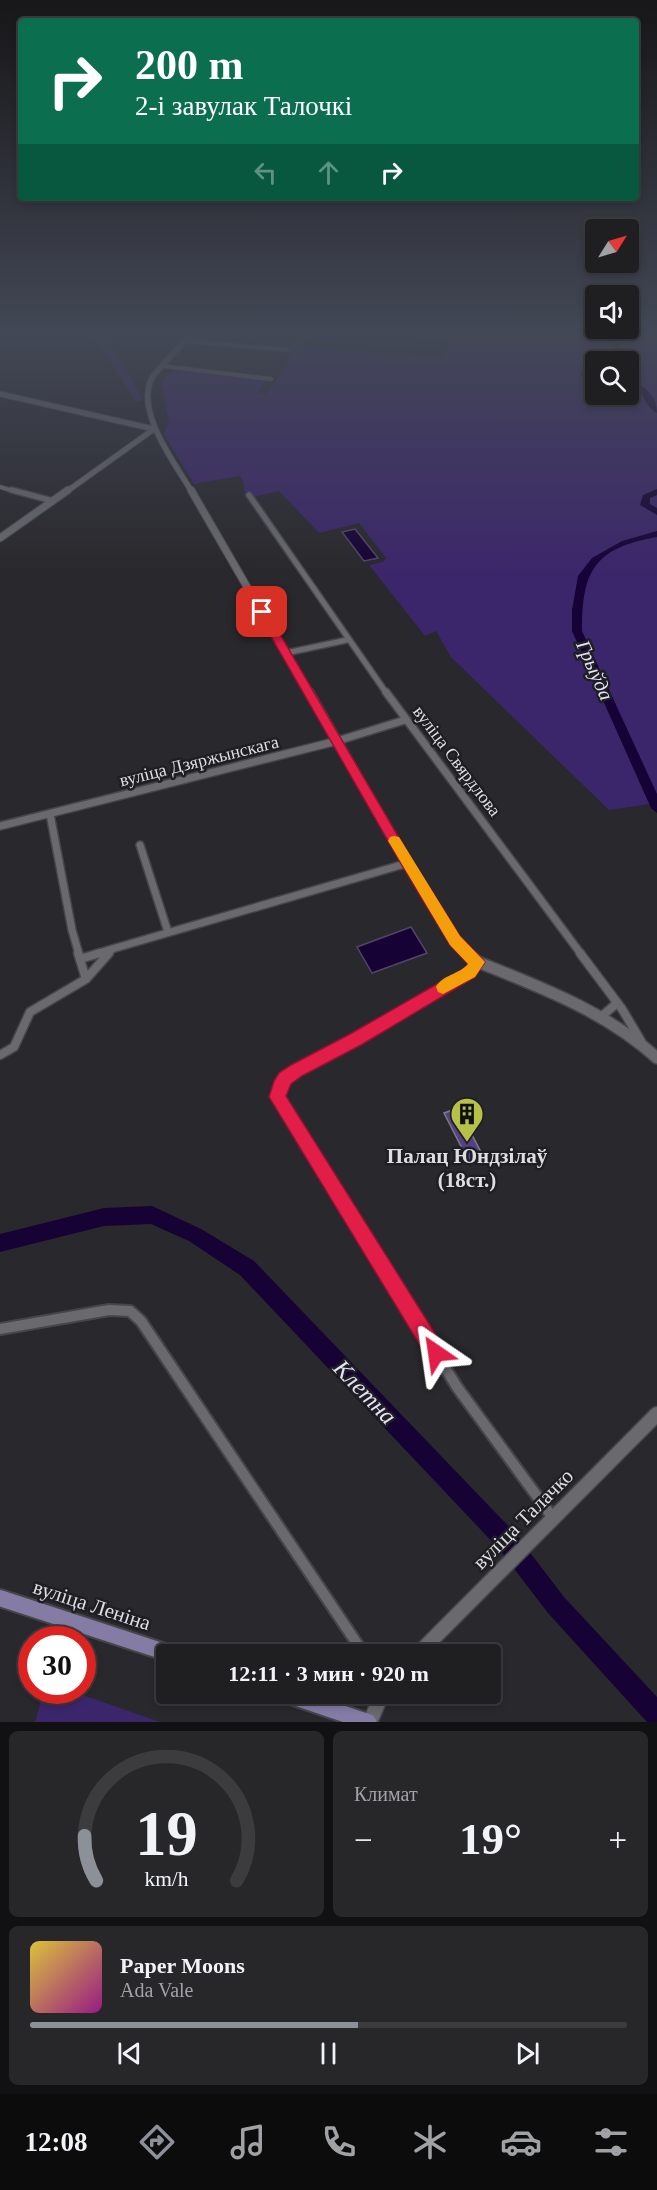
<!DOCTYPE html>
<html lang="ru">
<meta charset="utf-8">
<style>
:root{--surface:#1f1e21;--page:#27272a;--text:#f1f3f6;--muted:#a1a2a5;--line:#3c3c3f;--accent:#8c9099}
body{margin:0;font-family:Georgia,serif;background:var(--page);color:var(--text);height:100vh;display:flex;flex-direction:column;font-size:22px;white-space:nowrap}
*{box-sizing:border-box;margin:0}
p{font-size:20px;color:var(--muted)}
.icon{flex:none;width:33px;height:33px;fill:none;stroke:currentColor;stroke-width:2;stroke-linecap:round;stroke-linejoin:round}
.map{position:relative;height:1722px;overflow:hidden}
.side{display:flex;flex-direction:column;gap:9px;padding:9px;background:#111012;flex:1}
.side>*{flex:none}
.guide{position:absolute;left:18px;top:18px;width:621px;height:183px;border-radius:6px;box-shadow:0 3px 9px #0003,0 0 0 2px var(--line);background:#0b6e4f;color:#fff;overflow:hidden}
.needle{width:39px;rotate:53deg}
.fabs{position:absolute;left:585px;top:219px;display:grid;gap:12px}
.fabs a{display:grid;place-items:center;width:54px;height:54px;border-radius:6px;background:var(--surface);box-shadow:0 3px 9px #0003,0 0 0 2px var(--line);font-size:30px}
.speed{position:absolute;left:18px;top:1626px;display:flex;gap:12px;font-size:30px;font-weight:700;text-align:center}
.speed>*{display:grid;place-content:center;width:78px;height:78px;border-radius:50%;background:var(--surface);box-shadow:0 3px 9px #0003,0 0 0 2px var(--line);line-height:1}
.speed .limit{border:9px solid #d22;background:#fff;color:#111}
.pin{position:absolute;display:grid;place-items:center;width:51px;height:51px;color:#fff;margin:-26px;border-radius:12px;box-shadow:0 3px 9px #0006}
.me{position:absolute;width:66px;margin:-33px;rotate:328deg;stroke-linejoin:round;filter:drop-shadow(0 0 4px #0008)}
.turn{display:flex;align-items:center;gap:21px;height:126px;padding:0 18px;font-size:27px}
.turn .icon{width:78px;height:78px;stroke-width:2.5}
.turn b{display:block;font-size:42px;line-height:51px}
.lanes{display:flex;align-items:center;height:57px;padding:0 18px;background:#0003;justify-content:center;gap:30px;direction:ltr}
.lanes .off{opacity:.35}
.big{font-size:45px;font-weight:700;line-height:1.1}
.side .tile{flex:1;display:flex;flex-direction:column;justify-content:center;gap:9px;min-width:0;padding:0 21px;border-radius:9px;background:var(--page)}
.side .dial{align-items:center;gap:0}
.dial svg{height:156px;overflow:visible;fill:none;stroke:var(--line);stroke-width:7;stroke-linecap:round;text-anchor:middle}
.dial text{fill:var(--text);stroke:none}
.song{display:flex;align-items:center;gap:18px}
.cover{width:72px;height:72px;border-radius:9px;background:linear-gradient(135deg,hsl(50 70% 55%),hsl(310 70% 35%))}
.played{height:6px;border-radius:3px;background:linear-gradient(90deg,var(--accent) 55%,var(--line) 55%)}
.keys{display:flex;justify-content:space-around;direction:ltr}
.heat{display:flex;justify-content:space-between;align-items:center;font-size:33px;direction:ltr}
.side .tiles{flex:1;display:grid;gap:9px;grid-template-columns:1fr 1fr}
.tile:last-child{grid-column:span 2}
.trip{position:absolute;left:156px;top:1644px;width:345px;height:60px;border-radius:6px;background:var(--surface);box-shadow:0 3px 9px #0003,0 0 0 2px var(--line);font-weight:700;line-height:60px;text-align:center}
.menu{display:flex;height:96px;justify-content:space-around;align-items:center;background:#0c0c0d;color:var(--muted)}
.menu .icon{width:42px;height:42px}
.menu .active{color:var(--accent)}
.menu b{font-size:27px;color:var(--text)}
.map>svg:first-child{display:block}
.green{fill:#3c266b;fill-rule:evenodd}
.water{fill:#160235;stroke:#524469;stroke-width:1.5}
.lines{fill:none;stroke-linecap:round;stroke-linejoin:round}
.river{fill:#160235;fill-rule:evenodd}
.building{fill:#534087;stroke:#7c7b80;stroke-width:1.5}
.minor-far4-casing{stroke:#46464a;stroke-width:5}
.minor-far3-casing{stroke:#46464a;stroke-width:8}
.minor-far2-casing{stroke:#46464a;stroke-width:10}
.minor-far1-casing{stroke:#46464a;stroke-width:11}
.minor-casing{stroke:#46464a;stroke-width:14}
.tertiary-far4-casing{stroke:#46464a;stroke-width:7}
.tertiary-far3-casing{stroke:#46464a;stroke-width:9}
.tertiary-far2-casing{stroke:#46464a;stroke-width:11}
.tertiary-far1-casing{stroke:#46464a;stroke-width:14}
.tertiary-casing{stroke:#46464a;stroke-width:17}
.primary-casing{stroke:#46464a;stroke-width:20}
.minor-far4{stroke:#69696e;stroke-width:4}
.minor-far3{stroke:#69696e;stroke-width:5}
.minor-far2{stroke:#69696e;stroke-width:7}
.minor-far1{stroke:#69696e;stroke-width:8}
.minor{stroke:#69696e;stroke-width:10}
.tertiary-far4{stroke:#69696e;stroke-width:5}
.tertiary-far3{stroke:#69696e;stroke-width:7}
.tertiary-far2{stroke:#69696e;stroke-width:8}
.tertiary-far1{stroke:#69696e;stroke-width:11}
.tertiary{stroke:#69696e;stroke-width:14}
.primary{stroke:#857ca6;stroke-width:16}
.route{fill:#e11d48;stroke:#92132f;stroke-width:1.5}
.slow{fill:#f59e0b}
.labels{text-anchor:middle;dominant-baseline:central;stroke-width:5;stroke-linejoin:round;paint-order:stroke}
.street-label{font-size:18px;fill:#dedee1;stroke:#1f1e23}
.water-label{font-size:20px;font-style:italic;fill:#e5e1f6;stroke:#1f1e23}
.near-poi-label{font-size:21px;font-weight:bold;fill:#dedee1;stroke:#1f1e23}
.near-street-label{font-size:21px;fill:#dedee1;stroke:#1f1e23}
.near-water-label{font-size:24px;font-style:italic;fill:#e5e1f6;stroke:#1f1e23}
</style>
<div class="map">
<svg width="657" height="1722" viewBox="0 0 657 1722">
<rect width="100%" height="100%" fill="#29282c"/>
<path class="green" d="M 93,334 L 105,334 L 143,400 L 136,402 Z
M 305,334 L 310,334 L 297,347 L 443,357 L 450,340 L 386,334 L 483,340 L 484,334 L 657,334 L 657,803 L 609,810 L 451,657 L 436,631 L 425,636 L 369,565 L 383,562 L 386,558 L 359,523 L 319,533 L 279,491 L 253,497 L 244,491 L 244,483 L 240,476 L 194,484 L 164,434 L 169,421 L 161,384 L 173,369 L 267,380 L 257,392 L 266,394 L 287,365 L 292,346 ZM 596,362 L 628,362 L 628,394 L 596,394 Z
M 44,1691 L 71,1691 L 160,1722 L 35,1722 Z"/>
<path class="water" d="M 355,529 L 378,558 L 364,561 L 342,532 Z
M 411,927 L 427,953 L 372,973 L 357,947 Z"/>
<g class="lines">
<path class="river" d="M 599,334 L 607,334 L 604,337 L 640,356 L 628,362 L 619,362 L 630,356 L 597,338 Z
M 629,334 L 647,334 L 638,338 Z
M 596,366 L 596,371 L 589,374 L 596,376 L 596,380 L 580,375 L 584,369 Z
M 628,381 C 645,385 657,395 657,413 C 642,405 647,390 628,385 Z
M 657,489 L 657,495 L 650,498 L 650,504 L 657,508 L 657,515 L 640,505 L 643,495 Z
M 657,531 L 657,537 C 594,548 582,571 582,631 L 657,794 L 657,813 L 651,808 L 572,631 L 572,610 L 578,576 L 592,558 L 622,541 Z
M 152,1206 L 201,1229 L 254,1261 L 515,1533 L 564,1597 L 657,1697 L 657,1722 L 647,1722 L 548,1613 L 499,1549 L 240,1275 L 189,1241 L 151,1224 L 104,1226 L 0,1252 L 0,1234 L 104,1208 Z"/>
</g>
<path class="building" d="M 458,1108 L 482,1154 L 468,1160 L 444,1113 Z"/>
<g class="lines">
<g class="minor-far4-casing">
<path id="minor-far4" d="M 186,341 L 287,350
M 163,366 L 271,379
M 0,487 L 17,492"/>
</g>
<g class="minor-far3-casing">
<path id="minor-far3" d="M 12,490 L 53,501
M 249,495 L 387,694
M 286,653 L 347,640"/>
</g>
<g class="minor-far2-casing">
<path id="minor-far2" d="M 386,692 L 581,954
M 50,814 L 72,930 L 79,954
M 0,826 L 337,741 L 405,720
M 140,845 L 168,932
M 95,954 L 112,949
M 108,954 L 112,949 L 408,863"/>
</g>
<g class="minor-far1-casing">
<path id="minor-far1" d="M 78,953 L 86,979
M 580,953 L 622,1009 L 641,1041
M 80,959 L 100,953
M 601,1017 L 617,1003
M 0,1055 L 14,1047 L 30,1012 L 86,979 L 109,953
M 397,1290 L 277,1097 L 285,1079 L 296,1071 L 356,1040 L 470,972 L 478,962"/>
</g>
<g class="minor-casing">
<path id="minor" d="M 396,1288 L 457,1387 L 553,1518
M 0,1329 L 109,1310 L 130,1311 L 141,1321 L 364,1654"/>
</g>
<g class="tertiary-far4-casing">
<path id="tertiary-far4" d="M 0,394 L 154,429
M 66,492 L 154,429
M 192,492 C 176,465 136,413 151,380 C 156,369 183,344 192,334"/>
</g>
<g class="tertiary-far3-casing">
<path id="tertiary-far3" d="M 191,490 L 309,694
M 0,538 L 68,490"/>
</g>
<g class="tertiary-far2-casing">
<path id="tertiary-far2" d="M 309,692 L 426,896 L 453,937 L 469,954"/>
</g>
<g class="tertiary-far1-casing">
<path id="tertiary-far1" d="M 467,953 L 478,962 C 542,988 605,1011 657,1058"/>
</g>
<g class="tertiary-casing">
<path id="tertiary" d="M 418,1654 L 657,1414
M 370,1722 L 382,1694"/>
</g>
<g class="primary-casing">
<path id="primary" d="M 0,1598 L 171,1654
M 285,1694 L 368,1722"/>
</g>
<use href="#minor-far4" class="minor-far4"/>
<use href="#minor-far3" class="minor-far3"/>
<use href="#minor-far2" class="minor-far2"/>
<use href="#minor-far1" class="minor-far1"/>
<use href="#minor" class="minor"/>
<use href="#tertiary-far4" class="tertiary-far4"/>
<use href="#tertiary-far3" class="tertiary-far3"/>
<use href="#tertiary-far2" class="tertiary-far2"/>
<use href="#tertiary-far1" class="tertiary-far1"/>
<use href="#tertiary" class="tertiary"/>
<use href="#primary" class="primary"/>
</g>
<linearGradient id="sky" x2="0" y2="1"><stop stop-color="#171618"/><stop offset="0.58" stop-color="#434856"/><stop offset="1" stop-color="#434856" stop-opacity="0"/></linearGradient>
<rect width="657" height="575" fill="url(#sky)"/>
<path class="route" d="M 262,609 L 267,612 L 412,860 L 460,936 L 485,962 L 475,977 L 361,1045 L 302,1076 L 291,1084 L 286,1096 L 443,1346 L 446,1353 L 443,1360 L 436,1363 L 429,1360 L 269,1097 L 274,1081 L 279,1073 L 291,1065 L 350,1034 L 465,968 L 468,964 L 450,945 L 403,867 L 257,612 Z"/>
<path class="slow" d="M 394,836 L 399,837 L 460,936 L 485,962 L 475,977 L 443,994 L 438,992 L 436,987 C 442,975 460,974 468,964 L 450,945 L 390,844 L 388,841 L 390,837 Z"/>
<defs>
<g id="building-pin" transform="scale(1.725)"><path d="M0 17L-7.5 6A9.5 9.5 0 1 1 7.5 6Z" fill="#b7c148" stroke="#1f1e23"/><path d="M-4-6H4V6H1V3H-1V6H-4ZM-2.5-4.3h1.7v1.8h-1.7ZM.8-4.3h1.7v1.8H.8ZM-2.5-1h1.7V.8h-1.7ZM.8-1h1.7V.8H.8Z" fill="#111"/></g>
</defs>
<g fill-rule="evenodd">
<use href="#building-pin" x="467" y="1114"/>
</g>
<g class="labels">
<g class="street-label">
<text transform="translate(199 761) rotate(-14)">вуліца Дзяржынскага</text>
<text transform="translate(457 761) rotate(53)">вуліца Свярдлова</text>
</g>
<g class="water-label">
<text transform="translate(595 670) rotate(66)">Грыўда</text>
</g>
<g class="near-poi-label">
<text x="467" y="1156">Палац Юндзілаў<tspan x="467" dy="24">(18ст.)</tspan></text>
</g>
<g class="near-street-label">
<text transform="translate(523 1519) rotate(-45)">вуліца Талачко</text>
<text transform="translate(92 1605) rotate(18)">вуліца Леніна</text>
</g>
<g class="near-water-label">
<text transform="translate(365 1392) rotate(46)">Клетна</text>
</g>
</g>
</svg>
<div class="fabs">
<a><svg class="needle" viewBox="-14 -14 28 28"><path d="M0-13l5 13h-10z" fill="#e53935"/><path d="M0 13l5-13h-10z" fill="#a1a2a5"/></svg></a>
<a><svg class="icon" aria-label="sound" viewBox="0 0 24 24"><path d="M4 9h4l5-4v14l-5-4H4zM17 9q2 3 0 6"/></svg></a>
<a><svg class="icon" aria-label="search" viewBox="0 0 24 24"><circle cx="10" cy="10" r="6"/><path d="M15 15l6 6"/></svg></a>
</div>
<div class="speed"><div class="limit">30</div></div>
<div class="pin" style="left:262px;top:612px;background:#d93025"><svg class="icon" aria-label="arrive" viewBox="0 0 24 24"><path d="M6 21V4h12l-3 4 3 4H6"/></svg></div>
<svg class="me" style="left:436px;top:1353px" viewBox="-20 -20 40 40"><path d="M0-17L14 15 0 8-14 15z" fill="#e11d48" stroke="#fff" stroke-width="4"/></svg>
<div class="trip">12:11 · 3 мин · 920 m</div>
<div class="guide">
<div class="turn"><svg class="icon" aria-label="right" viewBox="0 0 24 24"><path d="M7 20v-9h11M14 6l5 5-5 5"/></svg><div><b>200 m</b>2-і завулак Талочкі</div></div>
<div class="lanes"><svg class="icon off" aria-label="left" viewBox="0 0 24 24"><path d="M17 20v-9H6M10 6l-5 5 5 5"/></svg><svg class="icon off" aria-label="ahead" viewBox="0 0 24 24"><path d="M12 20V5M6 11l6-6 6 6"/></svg><svg class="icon" aria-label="right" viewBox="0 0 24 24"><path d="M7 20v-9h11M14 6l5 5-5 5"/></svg></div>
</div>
</div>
<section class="side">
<div class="tiles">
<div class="tile dial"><svg viewBox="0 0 100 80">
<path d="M14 69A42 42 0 1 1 86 69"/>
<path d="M14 69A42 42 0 0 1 8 46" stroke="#8c9099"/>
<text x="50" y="56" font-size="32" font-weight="700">19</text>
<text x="50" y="72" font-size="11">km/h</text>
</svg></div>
<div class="tile"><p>Климат</p>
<div class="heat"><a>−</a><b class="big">19°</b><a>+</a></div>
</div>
<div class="tile">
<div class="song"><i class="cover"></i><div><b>Paper Moons</b><p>Ada Vale</p></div></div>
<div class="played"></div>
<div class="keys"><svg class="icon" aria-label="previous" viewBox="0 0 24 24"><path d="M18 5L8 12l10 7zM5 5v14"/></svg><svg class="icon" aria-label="pause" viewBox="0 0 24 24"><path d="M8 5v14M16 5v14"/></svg><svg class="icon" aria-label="next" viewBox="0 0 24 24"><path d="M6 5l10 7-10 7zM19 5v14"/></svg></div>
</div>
</div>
</section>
<nav class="menu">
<b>12:08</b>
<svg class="icon active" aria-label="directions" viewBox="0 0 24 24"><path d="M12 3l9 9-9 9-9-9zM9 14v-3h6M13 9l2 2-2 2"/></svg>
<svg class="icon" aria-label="music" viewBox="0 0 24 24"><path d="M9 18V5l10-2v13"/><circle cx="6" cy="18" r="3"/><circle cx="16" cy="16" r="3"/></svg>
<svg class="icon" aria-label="phone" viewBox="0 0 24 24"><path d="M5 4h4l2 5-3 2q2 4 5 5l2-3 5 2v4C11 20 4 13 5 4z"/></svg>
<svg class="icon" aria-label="climate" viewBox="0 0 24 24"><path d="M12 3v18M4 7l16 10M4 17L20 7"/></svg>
<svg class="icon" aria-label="car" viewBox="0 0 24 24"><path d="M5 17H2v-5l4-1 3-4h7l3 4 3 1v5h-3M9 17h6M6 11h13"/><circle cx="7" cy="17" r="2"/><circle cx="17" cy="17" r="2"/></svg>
<svg class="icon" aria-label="filters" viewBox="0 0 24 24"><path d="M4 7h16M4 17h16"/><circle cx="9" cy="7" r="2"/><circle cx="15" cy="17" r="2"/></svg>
</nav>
